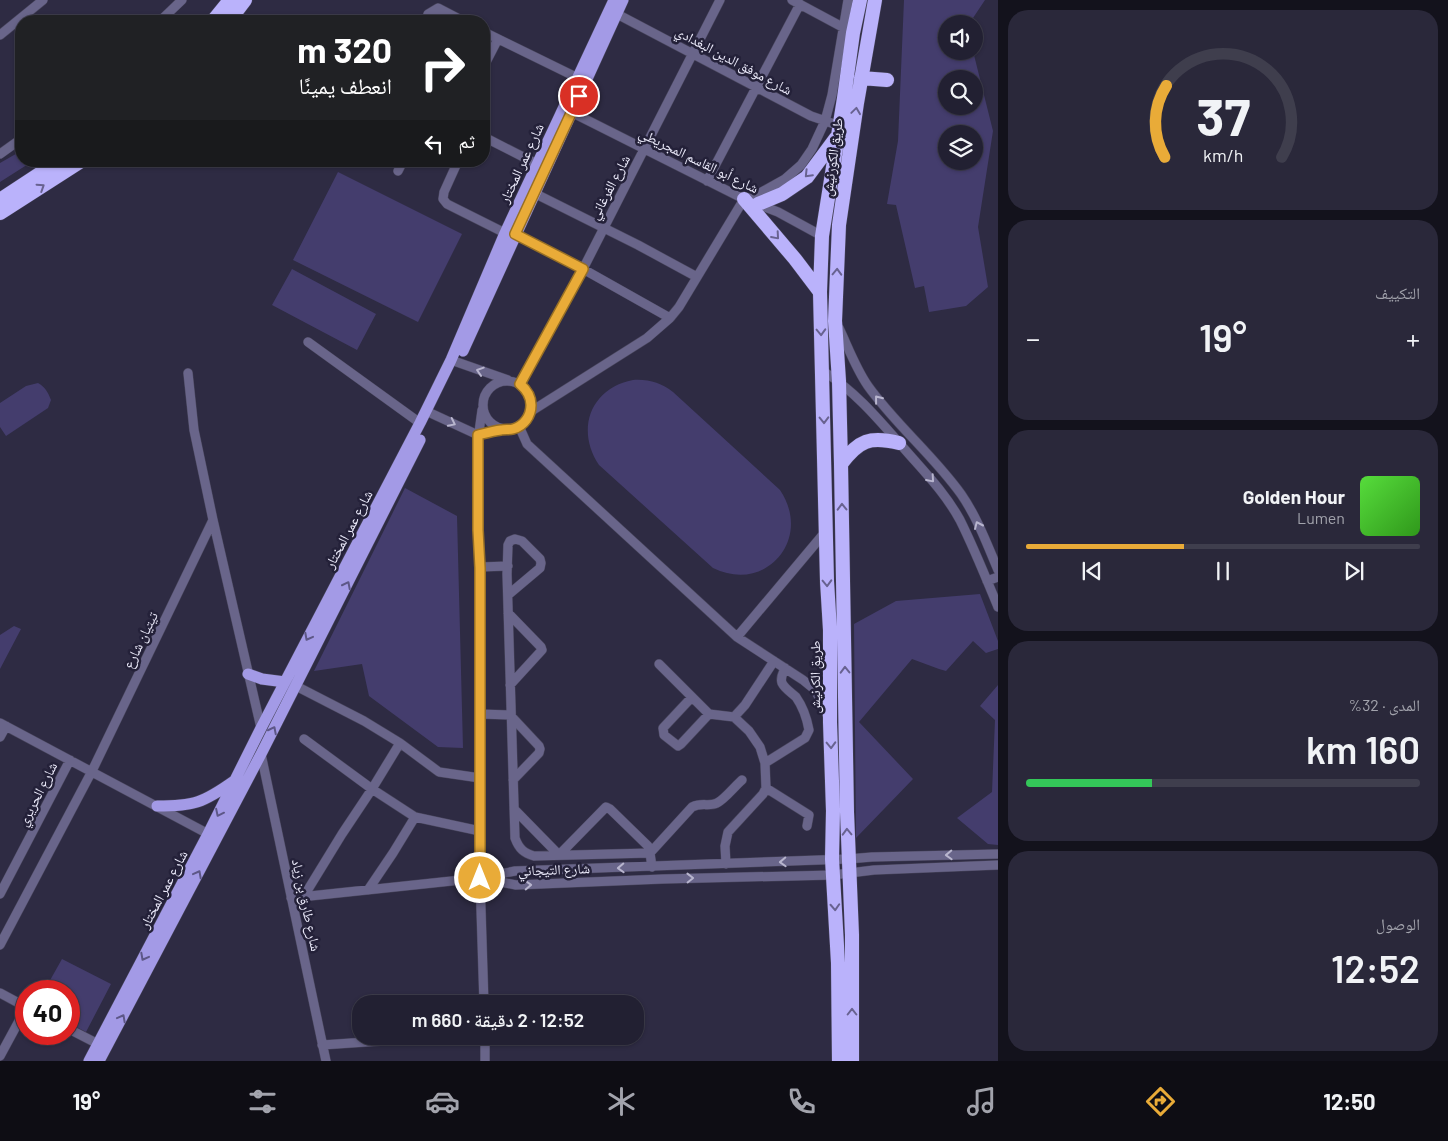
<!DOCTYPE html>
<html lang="ar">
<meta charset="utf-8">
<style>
:root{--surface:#222032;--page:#2a283a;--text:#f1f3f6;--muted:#a2a3ac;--line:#3f3e4d;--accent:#e9ab38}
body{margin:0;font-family:Barlow,"Noto Naskh Arabic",sans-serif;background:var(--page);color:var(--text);direction:rtl;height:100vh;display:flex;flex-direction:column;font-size:19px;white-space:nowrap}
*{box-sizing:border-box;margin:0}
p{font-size:16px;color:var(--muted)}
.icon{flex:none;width:28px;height:28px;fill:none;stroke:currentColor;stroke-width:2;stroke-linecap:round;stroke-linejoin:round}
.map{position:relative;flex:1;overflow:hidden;direction:ltr}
.details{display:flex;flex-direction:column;gap:10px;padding:10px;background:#13121c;width:450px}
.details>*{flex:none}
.banner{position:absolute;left:15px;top:15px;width:475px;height:152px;border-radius:20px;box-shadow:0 1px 4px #0004,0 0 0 1px var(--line);direction:rtl;background:#202124;color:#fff;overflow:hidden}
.buttons{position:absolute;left:938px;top:15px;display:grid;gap:10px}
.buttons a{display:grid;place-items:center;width:45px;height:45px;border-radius:50%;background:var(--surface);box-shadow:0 1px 4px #0004,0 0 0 1px var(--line);font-size:25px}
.speed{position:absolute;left:15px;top:980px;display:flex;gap:10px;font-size:25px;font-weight:700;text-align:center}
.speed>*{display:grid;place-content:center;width:65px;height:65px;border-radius:50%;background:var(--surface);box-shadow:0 1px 4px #0004,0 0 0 1px var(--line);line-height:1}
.speed .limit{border:8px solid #d22;background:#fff;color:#111}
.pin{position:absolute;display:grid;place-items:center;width:42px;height:42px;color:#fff;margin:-21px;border:2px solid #fff;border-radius:50%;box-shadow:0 1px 5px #0007}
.me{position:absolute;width:55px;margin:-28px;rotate:0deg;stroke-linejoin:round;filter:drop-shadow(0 0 4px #0008)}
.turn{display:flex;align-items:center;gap:18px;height:105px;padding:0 15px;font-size:22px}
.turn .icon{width:65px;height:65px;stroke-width:2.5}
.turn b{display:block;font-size:35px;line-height:42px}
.then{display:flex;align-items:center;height:48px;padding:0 15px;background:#0003;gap:10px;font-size:19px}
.big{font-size:38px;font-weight:600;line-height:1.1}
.details .tile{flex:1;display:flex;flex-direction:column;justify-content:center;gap:8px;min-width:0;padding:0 18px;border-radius:20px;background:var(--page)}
.details .dial{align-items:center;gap:0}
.dial svg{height:130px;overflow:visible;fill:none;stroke:var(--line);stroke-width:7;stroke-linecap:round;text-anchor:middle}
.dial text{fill:var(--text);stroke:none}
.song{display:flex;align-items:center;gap:15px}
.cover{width:60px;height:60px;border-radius:8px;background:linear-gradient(135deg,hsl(110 70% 55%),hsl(110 70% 35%))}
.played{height:5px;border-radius:2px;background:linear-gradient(90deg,var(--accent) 40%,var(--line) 40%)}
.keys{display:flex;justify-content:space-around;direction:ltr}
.heat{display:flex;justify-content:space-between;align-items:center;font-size:28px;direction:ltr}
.charge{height:8px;border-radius:4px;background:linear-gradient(90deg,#34c759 32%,var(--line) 0)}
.trip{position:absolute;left:352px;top:995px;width:292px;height:50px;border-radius:20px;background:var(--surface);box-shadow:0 1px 4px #0004,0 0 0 1px var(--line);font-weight:600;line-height:50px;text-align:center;direction:rtl}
.dock{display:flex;height:80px;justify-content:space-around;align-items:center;background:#0e0d14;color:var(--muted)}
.dock .icon{width:35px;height:35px}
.dock .active{color:var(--accent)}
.dock b{font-size:22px;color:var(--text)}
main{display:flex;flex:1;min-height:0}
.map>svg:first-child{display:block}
.green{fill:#443d6d;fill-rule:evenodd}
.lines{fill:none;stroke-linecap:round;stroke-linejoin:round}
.minor-casing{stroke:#49465d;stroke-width:10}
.major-casing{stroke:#49465d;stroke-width:12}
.highway-casing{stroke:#49465d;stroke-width:15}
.minor{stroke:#69658a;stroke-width:9}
.major{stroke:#a39ae6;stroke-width:11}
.highway{stroke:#bab2fb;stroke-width:14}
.oneway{stroke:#686290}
.oneway2{stroke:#b8b5ce}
.oneway3{stroke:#5d5787}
.route-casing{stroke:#976f24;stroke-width:12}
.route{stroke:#e9ab38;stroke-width:9}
.labels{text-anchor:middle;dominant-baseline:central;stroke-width:5;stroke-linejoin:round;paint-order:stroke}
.street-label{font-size:14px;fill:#ecebfb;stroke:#242139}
</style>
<main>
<section class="details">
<div class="tile dial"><svg viewBox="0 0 100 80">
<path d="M14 69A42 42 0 1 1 86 69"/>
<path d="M14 69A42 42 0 0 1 15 25" stroke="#e9ab38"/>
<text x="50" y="56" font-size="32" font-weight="700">37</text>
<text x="50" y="72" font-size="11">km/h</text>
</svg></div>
<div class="tile"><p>التكييف</p>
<div class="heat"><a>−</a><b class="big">19°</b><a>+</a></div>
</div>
<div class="tile">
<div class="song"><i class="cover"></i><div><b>Golden Hour</b><p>Lumen</p></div></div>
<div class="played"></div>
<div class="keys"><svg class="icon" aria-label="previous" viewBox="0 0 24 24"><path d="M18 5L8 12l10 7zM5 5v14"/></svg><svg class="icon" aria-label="pause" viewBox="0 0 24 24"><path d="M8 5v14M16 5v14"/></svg><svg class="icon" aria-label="next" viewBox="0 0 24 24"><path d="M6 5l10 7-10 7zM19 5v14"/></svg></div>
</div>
<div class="tile"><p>المدى · 32%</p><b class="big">160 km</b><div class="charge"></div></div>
<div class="tile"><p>الوصول</p><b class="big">12:52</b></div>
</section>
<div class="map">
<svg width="998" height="1061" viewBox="0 0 998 1061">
<rect width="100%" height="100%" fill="#2e2b43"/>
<path class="green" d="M 904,0 L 985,0 L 969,24 L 946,24 L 946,51 L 973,51 L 993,131 L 978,227 L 988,287 L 966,306 L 929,312 L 924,286 L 915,288 L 896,205 L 887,204 L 898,141 ZM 946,79 L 974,79 L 974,106 L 946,106 ZM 946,134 L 974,134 L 974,161 L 946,161 Z
M 21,151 L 21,161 L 33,161 L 0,182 L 0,163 Z
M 338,172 L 462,234 L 418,322 L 293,260 Z
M 292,269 L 376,314 L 357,350 L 272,305 Z
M 633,380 C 649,379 661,383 673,392 L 780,490 C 813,539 766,594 713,568 L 599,465 C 575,429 591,388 633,380 Z
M 38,383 C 45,387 48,392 51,400 L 48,408 L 6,436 L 0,427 L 0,403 L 26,386 Z
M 405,488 L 457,516 L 463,748 L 438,747 L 369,696 L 362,664 L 314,671 Z
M 980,594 L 998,641 L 998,649 L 986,653 L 973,641 L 946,671 L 939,669 L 912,659 L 859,722 L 913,779 L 856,838 L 854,624 L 896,601 Z
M 14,626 L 21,629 L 0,669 L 0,635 Z
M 998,685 L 998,845 L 988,844 L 957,818 L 992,792 L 995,720 L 980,706 Z
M 62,959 L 111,984 L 86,1032 L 69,1023 L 69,991 L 44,991 Z"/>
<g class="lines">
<g class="minor-casing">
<path id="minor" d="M 792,0 L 846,29
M 617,14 L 811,116 L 840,126
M 160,21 L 182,0
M 426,21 L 428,14 L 438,8 L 463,21
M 484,32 L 578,78
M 0,35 L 43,0
M 484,66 L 498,39
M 567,110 L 744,199 L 778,212 L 822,236
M 484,137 L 537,164
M 0,154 L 21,139
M 458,161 L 444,192 L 443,199 L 447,204 L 505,233
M 398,171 L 403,161
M 707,181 L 800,4
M 534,193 L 638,245 L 697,277
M 515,234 L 583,269 L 670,318
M 839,328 C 848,347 856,369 868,386 C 896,425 933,455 961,494 C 977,517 987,544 998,570
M 308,342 L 420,423
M 451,360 L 508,380
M 823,371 C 860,394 887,430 916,462 C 932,480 948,498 960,520 C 974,548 986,578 998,607
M 188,373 L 194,430 L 213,520 L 261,728
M483 405a24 24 0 1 1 48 0a24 24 0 1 1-48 0Z
M 520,384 L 583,269 L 720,0
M 482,410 C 474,459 477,517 480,567 L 480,878 L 484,1004
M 426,411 L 478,435 L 502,429
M 530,412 L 647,338 L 670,318 L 679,307 L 744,199 L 758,194 L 785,179 L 801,165 L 812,149 L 825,121 L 832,95 L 848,0
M 519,426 L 527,444 L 737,637 L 803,680 L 814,689 L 822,702 L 827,715
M 480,567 L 508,566
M 987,581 L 998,577
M 508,595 L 540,568 L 541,563 L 540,559 L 522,541 L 515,539 L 510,541 L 508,545 L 507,574 L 515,838 C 519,849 524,853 534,856 L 650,853 L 692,807 C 702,802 709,807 717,803 C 724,800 735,786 742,780
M 508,613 L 541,647 L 542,650 L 510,685
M 737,637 L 826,531
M 659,664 L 709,714 L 734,717 L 749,731 L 760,747 L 765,763 L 766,788 L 763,794 L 728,832 L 725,846 L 726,864
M 296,686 L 364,721 L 400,743
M 692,697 L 663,728 L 664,735 L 678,746 L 681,744 L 709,714
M 480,714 L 510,715 L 539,746 L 540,749 L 539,753 L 513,780
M 734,717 L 745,705 L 774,661
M 0,723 L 214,837
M 0,737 L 6,726
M 304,739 L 372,789 L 400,743 L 439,772 L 480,778
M 261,754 L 326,1061
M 765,763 L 805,738 L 809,730 C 807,719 803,707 796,697 C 792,693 785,689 782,683 C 780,678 783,673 785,668
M 766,788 L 809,815 L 807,826
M 514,809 L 559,855 L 606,807 L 610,809 L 648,846 L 650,853 L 652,867
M 485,879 L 516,885 L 663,879 L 833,875 L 874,870 L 998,865
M 368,890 L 393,853 L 415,817
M 0,894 L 70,760
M 304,896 L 342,834 L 372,789 L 415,817 L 480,831
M 291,898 L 480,878 L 515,871 L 848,859 L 872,857 L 998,854
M 0,945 L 92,771 L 213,520
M 0,993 L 26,1007
M 69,1029 L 102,1046
M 485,1036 L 485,1061
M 322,1045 L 454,1036
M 0,1056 L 26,1008"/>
</g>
<g class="major-casing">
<path id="major" d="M 463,351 L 623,0
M 248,674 L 262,679 L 285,682
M 157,806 C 194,806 203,803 234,781
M 89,1061 L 208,834 L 261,728 L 420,423 L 451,360 L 505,233 L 614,0
M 99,1061 L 261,754 L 420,440"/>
</g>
<g class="highway-casing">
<path id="highway" d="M 213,21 L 230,0
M 229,21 L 245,0
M 861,78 L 887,80
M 744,199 L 795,259 L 820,292
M 0,200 L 59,161
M 758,204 L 782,194 L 807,177 L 836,138
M 0,213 L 81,161
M 841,464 C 859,440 870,436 899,443
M 839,1061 L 838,963 L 832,859 L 833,811 L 830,722 L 830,630 L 827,581 L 820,292 L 822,236 L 844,98 L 853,33 L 860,0
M 852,1061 L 852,935 L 847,812 L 841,464 L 839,381 L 835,321 L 839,225 L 857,103 L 875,0"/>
</g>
<use href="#minor" class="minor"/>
<use href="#major" class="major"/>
<use href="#highway" class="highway"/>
</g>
<defs><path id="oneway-chevron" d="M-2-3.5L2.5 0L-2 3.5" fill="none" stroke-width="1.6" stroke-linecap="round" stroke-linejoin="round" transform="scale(1.25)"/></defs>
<g class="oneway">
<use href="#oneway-chevron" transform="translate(856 111) rotate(-82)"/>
<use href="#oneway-chevron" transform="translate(808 174) rotate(134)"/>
<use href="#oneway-chevron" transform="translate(41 187) rotate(-33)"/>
<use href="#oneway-chevron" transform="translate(776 236) rotate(49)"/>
<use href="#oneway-chevron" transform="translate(837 272) rotate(-88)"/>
<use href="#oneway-chevron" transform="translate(821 332) rotate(88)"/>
<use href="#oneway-chevron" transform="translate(824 420) rotate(89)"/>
<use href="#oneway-chevron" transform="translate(842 507) rotate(-91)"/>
<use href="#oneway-chevron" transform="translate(827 583) rotate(88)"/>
<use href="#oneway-chevron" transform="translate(845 670) rotate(-91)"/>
<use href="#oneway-chevron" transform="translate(831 745) rotate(88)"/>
<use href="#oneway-chevron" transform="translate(847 832) rotate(-92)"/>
<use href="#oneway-chevron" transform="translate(835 907) rotate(87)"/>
<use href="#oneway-chevron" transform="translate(852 1012) rotate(-90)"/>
</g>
<g class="oneway2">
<use href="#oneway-chevron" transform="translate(480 371) rotate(-162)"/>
<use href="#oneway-chevron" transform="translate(878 399) rotate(-128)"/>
<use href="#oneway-chevron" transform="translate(452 423) rotate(26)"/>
<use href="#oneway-chevron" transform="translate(931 479) rotate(49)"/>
<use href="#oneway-chevron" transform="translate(978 525) rotate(-114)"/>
<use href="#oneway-chevron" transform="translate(949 855) rotate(178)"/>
<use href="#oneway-chevron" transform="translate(783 862) rotate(178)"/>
<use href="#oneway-chevron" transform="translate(621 868) rotate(178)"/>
<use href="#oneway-chevron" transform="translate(690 878) rotate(-1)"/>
<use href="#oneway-chevron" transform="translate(528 885) rotate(-2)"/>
</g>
<g class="oneway3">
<use href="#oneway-chevron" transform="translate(347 585) rotate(-63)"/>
<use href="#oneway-chevron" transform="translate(308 637) rotate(118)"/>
<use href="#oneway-chevron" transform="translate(273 730) rotate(-63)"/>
<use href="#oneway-chevron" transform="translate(219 813) rotate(116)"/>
<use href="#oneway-chevron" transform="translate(198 874) rotate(-62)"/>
<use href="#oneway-chevron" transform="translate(144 957) rotate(118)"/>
<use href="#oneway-chevron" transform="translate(122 1018) rotate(-62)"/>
</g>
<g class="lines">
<g class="route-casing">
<path id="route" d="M 480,878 L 480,568 L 478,530 L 478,435 C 486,433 493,431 501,430 C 505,429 509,430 513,429 C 524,426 531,416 531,405 C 531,396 527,390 520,384 L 583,269 L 515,234 L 579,96"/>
</g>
<use href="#route" class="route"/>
</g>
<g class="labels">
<g class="street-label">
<text transform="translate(734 60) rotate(28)">شارع موفق الدين البغدادي</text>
<text transform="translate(832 157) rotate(-82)">طريق الكورنيش</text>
<text transform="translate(699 160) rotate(26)">شارع أبو القاسم المجريطي</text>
<text transform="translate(521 163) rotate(-65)">شارع عمر المختار</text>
<text transform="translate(609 187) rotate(-62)">شارع الفرغاني</text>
<text transform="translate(348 529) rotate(-62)">شارع عمر المختار</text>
<text transform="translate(140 640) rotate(-64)">تيتيان شارع</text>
<text transform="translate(814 677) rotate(-90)">طريق الكرنيش</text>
<text transform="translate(37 794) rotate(-63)">شارع الحريري</text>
<text transform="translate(554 869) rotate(-2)">شارع التيجاني</text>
<text transform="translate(163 889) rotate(-62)">شارع عمر المختار</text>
<text transform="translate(307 905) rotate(78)">شارع طارق بن زياد</text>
</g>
</g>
</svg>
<div class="buttons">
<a><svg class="icon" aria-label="sound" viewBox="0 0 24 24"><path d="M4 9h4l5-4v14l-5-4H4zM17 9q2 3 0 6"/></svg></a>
<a><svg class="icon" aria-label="search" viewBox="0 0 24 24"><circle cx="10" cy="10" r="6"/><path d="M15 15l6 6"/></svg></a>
<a><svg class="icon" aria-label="layers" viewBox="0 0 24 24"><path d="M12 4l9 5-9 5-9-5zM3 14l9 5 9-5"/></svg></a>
</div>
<div class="speed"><div class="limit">40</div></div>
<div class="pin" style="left:579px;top:96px;background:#d93025"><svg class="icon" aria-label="arrive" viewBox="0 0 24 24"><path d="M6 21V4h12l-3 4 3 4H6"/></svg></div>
<svg class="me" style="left:480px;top:878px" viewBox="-20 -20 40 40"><circle r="17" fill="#e9ab38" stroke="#fff" stroke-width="3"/><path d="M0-11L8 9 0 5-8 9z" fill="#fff"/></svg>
<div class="trip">12:52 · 2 دقيقة · 660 m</div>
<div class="banner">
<div class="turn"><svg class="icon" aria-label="right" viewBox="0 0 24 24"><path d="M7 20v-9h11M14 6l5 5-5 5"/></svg><div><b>320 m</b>انعطف يمينًا</div></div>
<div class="then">ثم<svg class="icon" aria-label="left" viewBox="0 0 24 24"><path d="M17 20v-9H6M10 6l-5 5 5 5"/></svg></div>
</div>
</div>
</main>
<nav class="dock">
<b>12:50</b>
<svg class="icon active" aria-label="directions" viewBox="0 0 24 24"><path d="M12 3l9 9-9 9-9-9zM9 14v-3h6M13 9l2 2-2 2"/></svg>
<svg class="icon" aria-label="music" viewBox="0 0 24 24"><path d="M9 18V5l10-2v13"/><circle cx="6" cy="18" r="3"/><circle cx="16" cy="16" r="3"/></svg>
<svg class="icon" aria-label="phone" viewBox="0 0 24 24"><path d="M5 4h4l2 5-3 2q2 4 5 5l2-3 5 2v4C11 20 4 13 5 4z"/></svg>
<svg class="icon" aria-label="climate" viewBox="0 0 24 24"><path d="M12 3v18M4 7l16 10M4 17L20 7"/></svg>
<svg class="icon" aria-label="car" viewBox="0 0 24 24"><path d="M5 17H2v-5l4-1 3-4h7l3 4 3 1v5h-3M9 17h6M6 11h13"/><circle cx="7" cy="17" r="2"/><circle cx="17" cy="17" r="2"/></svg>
<svg class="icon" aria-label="filters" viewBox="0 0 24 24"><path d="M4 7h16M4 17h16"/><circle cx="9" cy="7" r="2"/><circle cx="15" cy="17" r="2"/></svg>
<b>19°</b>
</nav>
